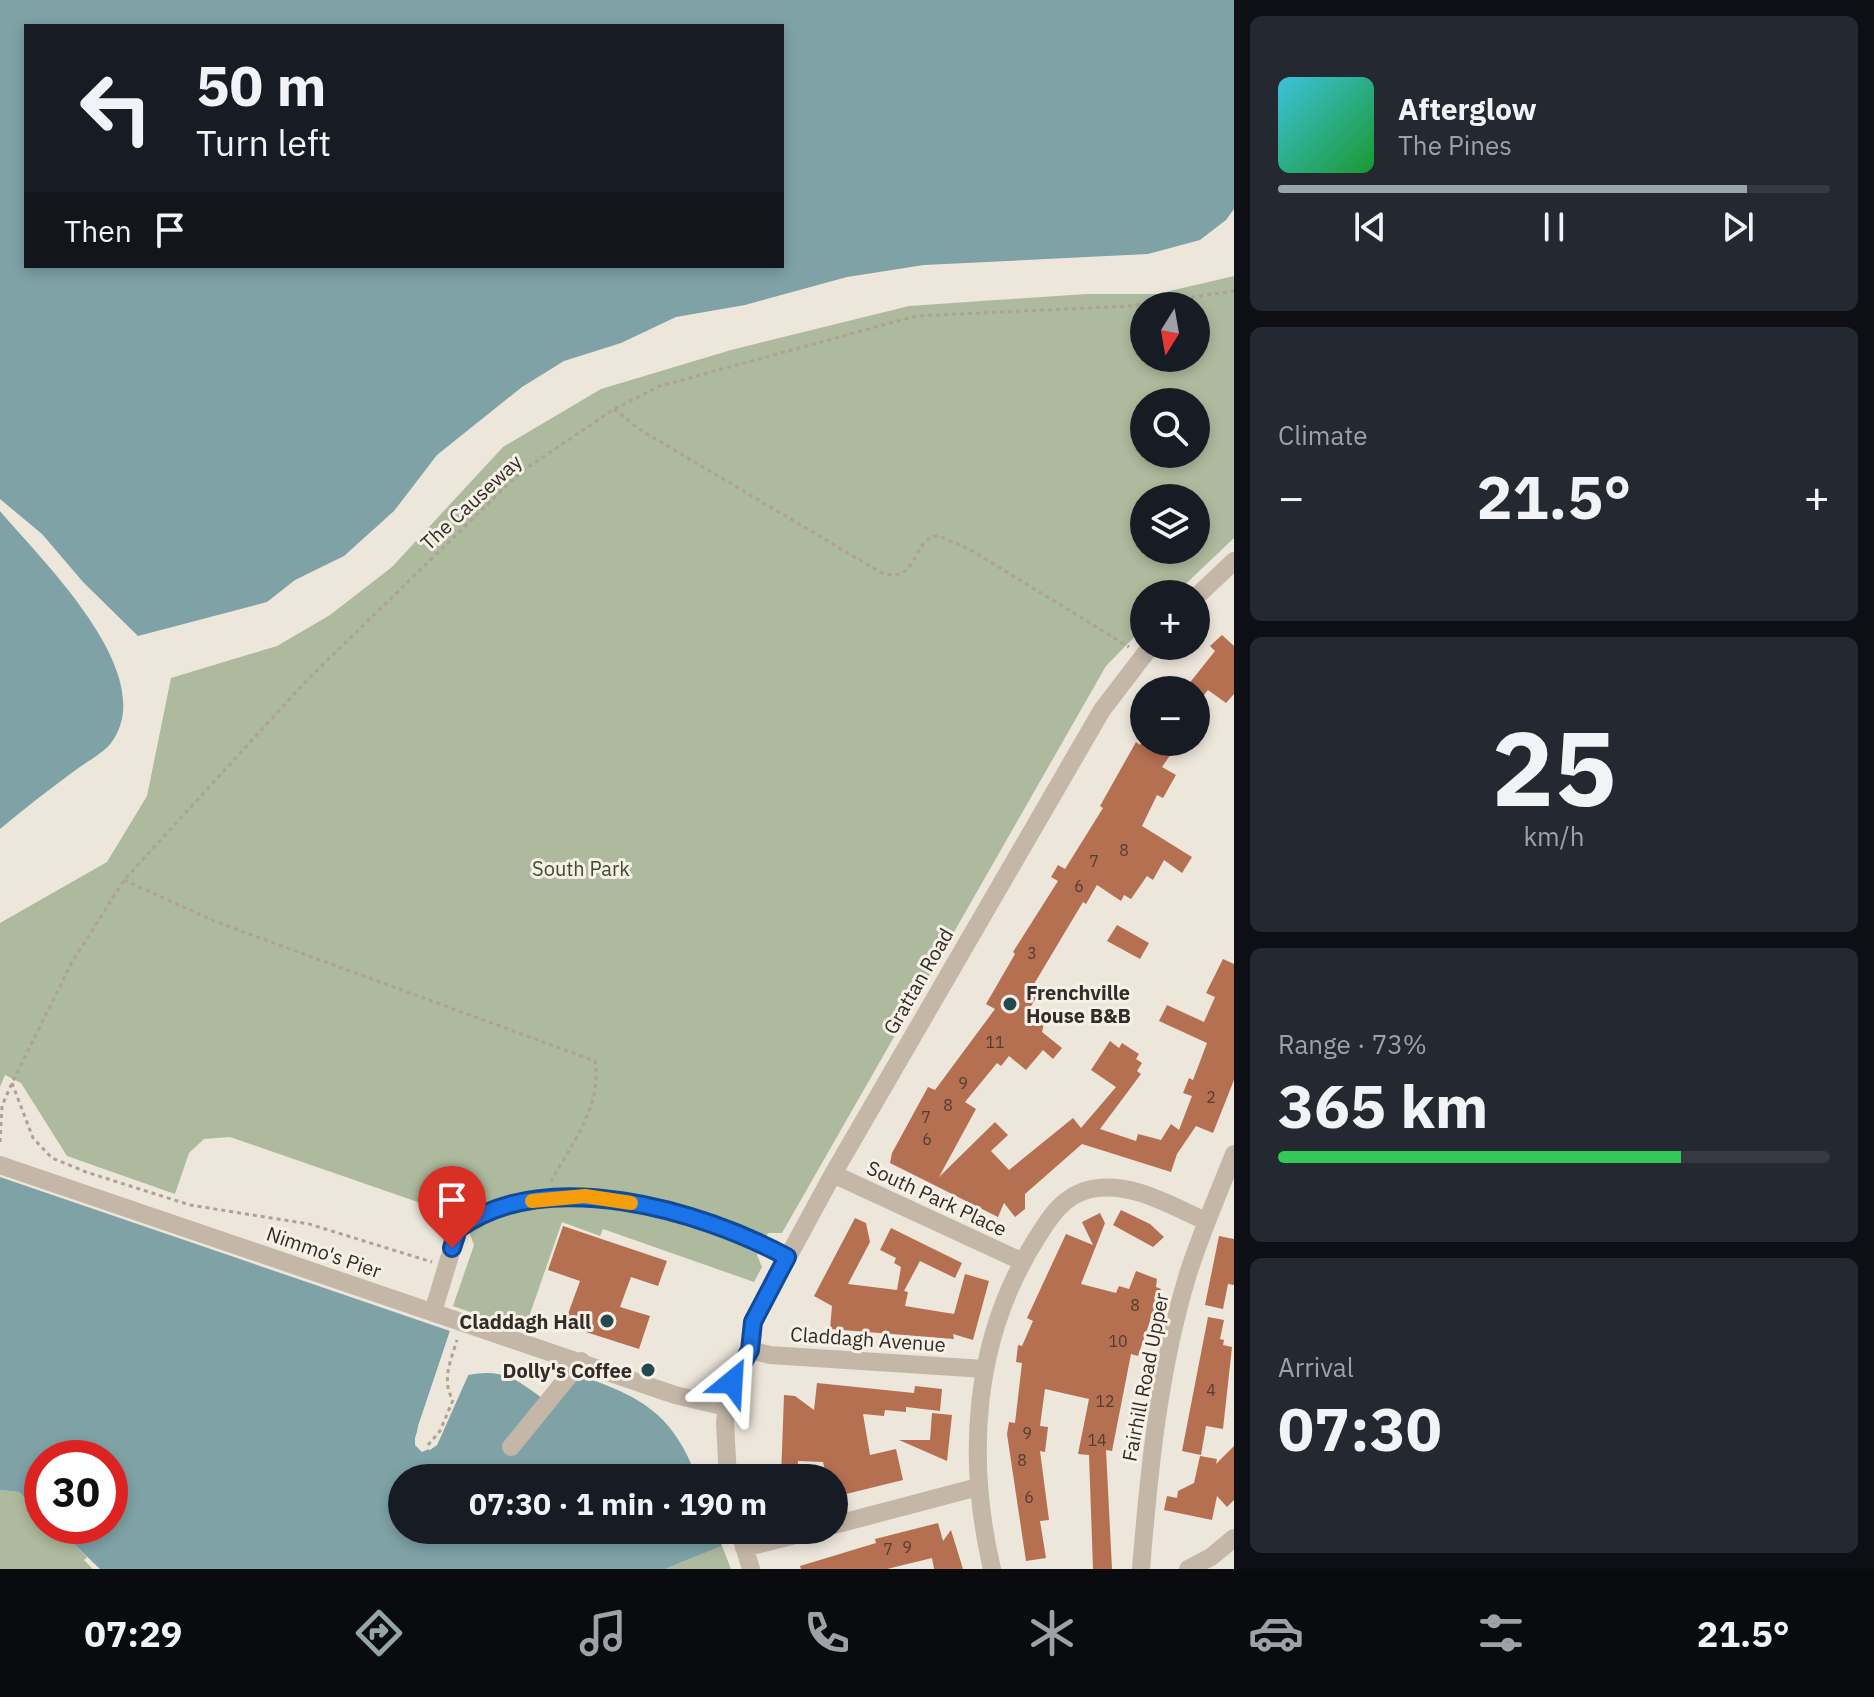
<!DOCTYPE html>
<meta charset="utf-8">
<style>
:root{--surface:#171b24;--page:#242831;--text:#f1f3f6;--muted:#9ea1a6;--line:#363941;--accent:#94a6aa}
body{margin:0;font-family:"IBM Plex Sans",sans-serif;background:var(--page);color:var(--text);height:100vh;display:flex;flex-direction:column;font-size:30px;white-space:nowrap}
*{box-sizing:border-box;margin:0}
p{font-size:26px;color:var(--muted)}
.icon{flex:none;width:44px;height:44px;fill:none;stroke:currentColor;stroke-width:2;stroke-linecap:round;stroke-linejoin:round}
.map{position:relative;flex:1;overflow:hidden}
.details{display:flex;flex-direction:column;gap:16px;padding:16px;background:#0d0f14;width:640px}
.details>*{flex:none}
.guide{position:absolute;left:24px;top:24px;width:760px;height:244px;border-radius:0px;box-shadow:0 4px 12px #0003;background:#171b24;color:var(--text);overflow:hidden}
.needle{width:52px;rotate:191deg}
.buttons{position:absolute;left:1130px;top:292px;display:grid;gap:16px}
.buttons a{display:grid;place-items:center;width:80px;height:80px;border-radius:50%;background:var(--surface);box-shadow:0 4px 12px #0003;font-size:40px}
.speed{position:absolute;left:24px;top:1440px;display:flex;gap:16px;font-size:40px;font-weight:700;text-align:center}
.speed>*{display:grid;place-content:center;width:104px;height:104px;border-radius:50%;background:var(--surface);box-shadow:0 4px 12px #0003;line-height:1}
.speed .limit{border:12px solid #d22;background:#fff;color:#111}
.pin{position:absolute;display:grid;place-items:center;width:68px;height:68px;color:#fff;margin:-82px -34px;border-radius:50% 50% 50% 0;rotate:-45deg;box-shadow:0 0 8px #0007}
.pin .icon{rotate:45deg}
.me{position:absolute;width:88px;margin:-44px;rotate:27deg;stroke-linejoin:round;filter:drop-shadow(0 0 6px #0008)}
.turn{display:flex;align-items:center;gap:28px;height:168px;padding:0 40px;font-size:36px}
.turn .icon{width:104px;height:104px;stroke-width:2.5}
.turn b{display:block;font-size:56px;line-height:68px}
.then{display:flex;align-items:center;height:76px;padding:0 40px;background:#0003;gap:16px;font-size:30px}
.big{font-size:60px;font-weight:700;line-height:1.1}
.details .widget{flex:1;display:flex;flex-direction:column;justify-content:center;gap:12px;min-width:0;padding:0 28px;border-radius:12px;background:var(--page)}
.details .dial{align-items:center;gap:0}
.dial b{font-size:104px;line-height:1}
.song{display:flex;align-items:center;gap:24px}
.cover{width:96px;height:96px;border-radius:12px;background:linear-gradient(135deg,hsl(190 70% 55%),hsl(130 70% 35%))}
.played{height:8px;border-radius:4px;background:linear-gradient(90deg,var(--accent) 85%,var(--line) 85%)}
.keys{display:flex;justify-content:space-around;direction:ltr}
.heat{display:flex;justify-content:space-between;align-items:center;font-size:44px;direction:ltr}
.charge{height:12px;border-radius:6px;background:linear-gradient(90deg,#34c759 73%,var(--line) 0)}
.trip{position:absolute;left:388px;top:1464px;width:460px;height:80px;border-radius:40px;background:var(--surface);box-shadow:0 4px 12px #0003;font-weight:700;line-height:80px;text-align:center}
.dock{display:flex;height:128px;justify-content:space-around;align-items:center;background:#090b0e;color:var(--muted)}
.dock .icon{width:56px;height:56px}
.dock .selected{color:var(--accent)}
.dock b{font-size:36px;color:var(--text)}
main{display:flex;flex:1;min-height:0}
.map>svg:first-child{display:block}
.green{fill:#aeba9d;fill-rule:evenodd}
.water{fill:#7ea2a6;fill-rule:evenodd}
.pier{fill:#ede6db}
.building{fill:#b57051}
.lines{fill:none;stroke-linecap:round;stroke-linejoin:round}
.path{stroke:#afa193;stroke-width:3;stroke-dasharray:4 4;stroke-linecap:butt}
.minor{stroke:#c4b7a8;stroke-width:18}
.route-casing{stroke:#114b97;stroke-width:20}
.route{stroke:#1a73e8;stroke-width:14}
.slow{stroke:#f59e0b;stroke-width:14}
.poi-dot{fill:#23484d;stroke:#f6f0e6;stroke-width:3}
.labels{text-anchor:middle;dominant-baseline:central;stroke-width:6;stroke-linejoin:round;paint-order:stroke}
.number-label{font-size:16px;fill:#533c32}
.street-label{font-size:20px;fill:#322b27;stroke:#f6f0e6}
.park-label{font-size:20px;fill:#404d2f;stroke:#f6f0e6}
.poi-label{font-size:20px;font-weight:bold;fill:#322b27;stroke:#f6f0e6;text-anchor:end}
</style>
<main>
<div class="map">
<svg width="1234" height="1569" viewBox="0 0 1234 1569">
<rect width="100%" height="100%" fill="#ede6db"/>
<path class="green" d="M 1234,276 L 1234,538 L 1175,594 L 1144,594 L 1144,627 L 1106,666 L 782,1233 L 768,1233 L 757,1255 L 762,1267 L 754,1282 L 603,1229 L 600,1236 L 562,1222 L 524,1331 L 453,1306 L 474,1245 L 464,1218 L 230,1137 L 204,1139 L 189,1153 L 175,1194 L 67,1156 L 21,1083 L 5,1075 L 0,1087 L 0,923 L 107,862 L 147,796 L 171,678 L 277,646 L 330,615 L 392,567 L 503,447 L 601,389 L 731,350 L 909,306 L 1086,294 L 1157,294 ZM 1144,306 L 1196,306 L 1196,358 L 1144,358 ZM 1144,402 L 1196,402 L 1196,454 L 1144,454 ZM 1144,498 L 1196,498 L 1196,550 L 1144,550 Z
M 0,1490 L 19,1492 L 42,1514 L 42,1526 L 55,1526 L 87,1557 L 84,1560 L 93,1569 L 0,1569 Z
M 722,1546 L 731,1569 L 665,1569 Z"/>
<path class="water" d="M 0,0 L 1234,0 L 1234,209 L 1226,220 L 1200,240 L 1148,254 L 924,265 L 847,277 L 745,305 L 676,317 L 621,343 L 564,361 L 522,387 L 437,455 L 394,511 L 344,556 L 295,580 L 267,602 L 138,636 L 83,582 L 42,534 L 0,499 ZM 26,26 L 782,26 L 782,266 L 26,266 Z
M 0,511 C 41,560 162,675 111,743 C 103,753 88,761 77,769 C 51,788 25,808 0,829 Z
M 0,1177 L 450,1331 L 418,1426 L 415,1445 L 430,1450 L 437,1445 L 468,1375 C 502,1368 516,1379 542,1398 L 581,1376 C 642,1397 673,1414 697,1478 L 402,1478 L 402,1530 L 716,1530 L 722,1546 L 665,1569 L 100,1569 L 55,1526 L 110,1526 L 110,1458 L 42,1458 L 42,1514 L 19,1492 L 0,1490 Z"/>
<path class="pier" d="M 450,1331 L 453,1333 L 422,1427 L 420,1446 L 434,1442 L 465,1373 L 470,1371 L 437,1445 L 422,1452 L 415,1445 L 415,1438 Z"/>
<path class="building" d="M 1222,635 L 1234,646 L 1234,694 L 1226,703 L 1208,690 L 1196,705 L 1196,690 L 1184,690 L 1215,651 L 1210,646 Z
M 1136,742 L 1140,745 L 1142,742 L 1179,742 L 1162,767 L 1176,775 L 1163,798 L 1157,795 L 1142,826 L 1192,857 L 1182,873 L 1164,860 L 1153,880 L 1147,876 L 1131,899 L 1124,895 L 1121,901 L 1097,885 L 1086,904 L 1083,902 L 1034,984 L 1042,988 L 1031,1006 L 1046,1015 L 1042,1032 L 1062,1048 L 1053,1059 L 1043,1050 L 1026,1070 L 1009,1056 L 1001,1066 L 997,1063 L 965,1102 L 976,1109 L 939,1177 L 995,1122 L 1008,1135 L 991,1151 L 1009,1170 L 1073,1118 L 1081,1128 L 1116,1087 L 1091,1070 L 1110,1041 L 1119,1048 L 1122,1043 L 1139,1054 L 1136,1059 L 1142,1063 L 1137,1071 L 1141,1074 L 1100,1129 L 1136,1141 L 1138,1134 L 1161,1140 L 1171,1124 L 1179,1130 L 1192,1096 L 1183,1093 L 1189,1078 L 1193,1080 L 1207,1043 L 1159,1021 L 1167,1005 L 1204,1022 L 1215,997 L 1206,993 L 1223,959 L 1234,964 L 1234,1080 L 1213,1133 L 1196,1126 L 1177,1154 L 1171,1172 L 1082,1144 L 1025,1194 L 1025,1209 L 1015,1217 L 1004,1203 L 998,1217 L 890,1163 L 892,1153 L 928,1087 L 935,1090 L 995,1009 L 986,1004 L 1015,954 L 1013,952 L 1058,881 L 1051,877 L 1058,865 L 1065,869 L 1103,808 L 1100,806 Z
M 1117,925 L 1149,943 L 1140,959 L 1107,941 Z
M 1121,1210 L 1150,1224 L 1164,1237 L 1153,1247 L 1113,1225 Z
M 1100,1213 L 1105,1223 L 1081,1284 L 1116,1293 L 1119,1286 L 1129,1289 L 1136,1271 L 1157,1279 L 1156,1287 L 1161,1289 L 1138,1356 L 1131,1354 L 1112,1451 L 1106,1450 L 1112,1569 L 1093,1569 L 1089,1455 L 1078,1454 L 1089,1399 L 1045,1389 L 1040,1426 L 1048,1427 L 1045,1452 L 1040,1451 L 1049,1520 L 1040,1521 L 1046,1558 L 1026,1561 L 1007,1434 L 1009,1422 L 1015,1423 L 1022,1363 L 1016,1362 L 1018,1345 L 1022,1346 L 1033,1321 L 1027,1318 L 1066,1234 L 1093,1245 L 1082,1222 Z
M 855,1218 L 866,1223 L 870,1242 L 848,1284 L 897,1290 L 901,1267 L 894,1263 L 896,1258 L 880,1250 L 891,1228 L 962,1263 L 955,1278 L 920,1261 L 904,1291 L 908,1292 L 905,1306 L 954,1314 L 965,1274 L 989,1281 L 973,1340 L 953,1334 L 954,1339 L 830,1329 L 832,1306 L 814,1296 Z
M 563,1226 L 667,1261 L 658,1286 L 631,1277 L 620,1307 L 650,1316 L 639,1349 L 564,1325 L 580,1281 L 548,1270 Z
M 1219,1236 L 1234,1239 L 1234,1285 L 1228,1284 L 1223,1309 L 1205,1305 Z
M 1208,1317 L 1224,1320 L 1220,1339 L 1224,1340 L 1223,1345 L 1232,1347 L 1223,1429 L 1206,1426 L 1201,1455 L 1182,1451 Z
M 817,1383 L 914,1393 L 915,1386 L 942,1389 L 940,1411 L 906,1407 L 906,1412 L 885,1410 L 884,1416 L 863,1414 L 870,1455 L 896,1449 L 903,1480 L 834,1497 L 834,1478 L 827,1478 L 823,1462 L 798,1461 L 797,1478 L 781,1478 L 784,1395 L 795,1396 L 814,1410 Z
M 932,1413 L 952,1415 L 947,1461 L 899,1440 L 930,1440 Z
M 1234,1446 L 1234,1500 L 1227,1507 L 1217,1496 L 1212,1520 L 1164,1510 L 1167,1496 L 1177,1498 L 1178,1491 L 1194,1483 L 1200,1456 L 1217,1459 L 1216,1464 Z
M 938,1523 L 943,1541 L 951,1530 L 963,1569 L 934,1569 L 932,1558 L 887,1569 L 801,1569 L 800,1566 L 876,1543 L 875,1539 Z"/>
<g class="lines">
<path class="path" d="M 614,409 L 639,429 L 880,572 C 921,587 910,536 939,536 L 971,550 L 1129,647
M 124,880 L 214,921 L 595,1061 C 603,1103 571,1146 551,1181
M 12,1083 L 33,1138 L 52,1158 L 86,1172 L 190,1205 L 309,1224 L 432,1262
M 0,1142 L 2,1106 L 12,1083 L 71,964 L 124,880 L 308,679 L 521,472 L 614,409 L 660,386 L 916,316 L 1130,306 L 1234,291
M 428,1445 L 440,1431 L 453,1400 C 441,1381 451,1360 457,1340"/>
<path class="minor" d="M 1196,597 L 1234,561
M 0,1165 L 675,1395 L 726,1407
M 833,1174 L 1023,1262
M 433,1312 L 458,1229 C 545,1167 701,1209 787,1257
M 750,1350 L 770,1355 L 984,1369
M 511,1447 L 581,1361
M 728,1478 L 725,1422 L 729,1390 L 750,1350 L 751,1332 L 757,1314 L 833,1174 L 1102,710 L 1151,646
M 834,1525 L 978,1487
M 739,1530 L 751,1569
M 744,1548 L 815,1530
M 992,1569 C 966,1458 973,1340 1035,1241 C 1049,1218 1063,1195 1091,1189 C 1132,1181 1171,1206 1206,1221
M 1141,1569 C 1149,1470 1159,1369 1188,1274 C 1201,1233 1218,1194 1234,1154
M 1188,1569 L 1211,1557 L 1234,1538"/>
</g>
<g class="lines">
<g class="route-casing">
<path id="route" d="M 452,1248 L 458,1229 C 546,1165 700,1210 787,1257 L 753,1322 L 750,1350 L 732,1382"/>
</g>
<use href="#route" class="route"/>
<path class="slow" d="M 532,1201 L 585,1196 L 631,1203"/>
</g>
<g class="poi-dot">
<circle cx="1010" cy="1004" r="8"/>
<circle cx="607" cy="1321" r="8"/>
<circle cx="648" cy="1370" r="8"/>
</g>
<g class="labels">
<g class="number-label">
<text x="1124" y="850">8</text>
<text x="1094" y="861">7</text>
<text x="1079" y="886">6</text>
<text x="1032" y="953">3</text>
<text x="995" y="1042">11</text>
<text x="963" y="1083">9</text>
<text x="1211" y="1097">2</text>
<text x="948" y="1105">8</text>
<text x="926" y="1117">7</text>
<text x="927" y="1139">6</text>
<text x="1135" y="1305">8</text>
<text x="1118" y="1341">10</text>
<text x="1211" y="1390">4</text>
<text x="1105" y="1401">12</text>
<text x="1027" y="1433">9</text>
<text x="1097" y="1440">14</text>
<text x="1022" y="1460">8</text>
<text x="1029" y="1497">6</text>
<text x="907" y="1547">9</text>
<text x="888" y="1549">7</text>
</g>
<g class="street-label">
<text transform="translate(471 502) rotate(-43)">The Causeway</text>
<text transform="translate(918 981) rotate(-60)">Grattan Road</text>
<text transform="translate(937 1198) rotate(25)">South Park Place</text>
<text transform="translate(324 1252) rotate(19)">Nimmo's Pier</text>
<text transform="translate(868 1339) rotate(4)">Claddagh Avenue</text>
<text transform="translate(1145 1377) rotate(-79)">Fairhill Road Upper</text>
</g>
<g class="park-label">
<text x="581" y="868">South Park</text>
</g>
<g class="poi-label">
<text x="1026" y="992" text-anchor="start">Frenchville<tspan x="1026" dy="23">House B&amp;B</tspan></text>
<text x="591" y="1321">Claddagh Hall</text>
<text x="632" y="1370">Dolly's Coffee</text>
</g>
</g>
</svg>
<div class="buttons">
<a><svg class="needle" viewBox="-14 -14 28 28"><path d="M0-13l5 13h-10z" fill="#e53935"/><path d="M0 13l5-13h-10z" fill="#9ea1a6"/></svg></a>
<a><svg class="icon" aria-label="search" viewBox="0 0 24 24"><circle cx="10" cy="10" r="6"/><path d="M15 15l6 6"/></svg></a>
<a><svg class="icon" aria-label="layers" viewBox="0 0 24 24"><path d="M12 4l9 5-9 5-9-5zM3 14l9 5 9-5"/></svg></a>
<a>+</a>
<a>−</a>
</div>
<div class="speed"><div class="limit">30</div></div>
<div class="pin" style="left:452px;top:1248px;background:#d93025"><svg class="icon" aria-label="arrive" viewBox="0 0 24 24"><path d="M6 21V4h12l-3 4 3 4H6"/></svg></div>
<svg class="me" style="left:732px;top:1382px" viewBox="-20 -20 40 40"><path d="M0-17L14 15 0 8-14 15z" fill="#1a73e8" stroke="#fff" stroke-width="4"/></svg>
<div class="trip">07:30 · 1 min · 190 m</div>
<div class="guide">
<div class="turn"><svg class="icon" aria-label="left" viewBox="0 0 24 24"><path d="M17 20v-9H6M10 6l-5 5 5 5"/></svg><div><b>50 m</b>Turn left</div></div>
<div class="then">Then<svg class="icon" aria-label="arrive" viewBox="0 0 24 24"><path d="M6 21V4h12l-3 4 3 4H6"/></svg></div>
</div>
</div>
<section class="details">
<div class="widget">
<div class="song"><i class="cover"></i><div><b>Afterglow</b><p>The Pines</p></div></div>
<div class="played"></div>
<div class="keys"><svg class="icon" aria-label="previous" viewBox="0 0 24 24"><path d="M18 5L8 12l10 7zM5 5v14"/></svg><svg class="icon" aria-label="pause" viewBox="0 0 24 24"><path d="M8 5v14M16 5v14"/></svg><svg class="icon" aria-label="next" viewBox="0 0 24 24"><path d="M6 5l10 7-10 7zM19 5v14"/></svg></div>
</div>
<div class="widget"><p>Climate</p>
<div class="heat"><a>−</a><b class="big">21.5°</b><a>+</a></div>
</div>
<div class="widget dial"><b>25</b><p>km/h</p></div>
<div class="widget"><p>Range · 73%</p><b class="big">365 km</b><div class="charge"></div></div>
<div class="widget"><p>Arrival</p><b class="big">07:30</b></div>
</section>
</main>
<nav class="dock">
<b>07:29</b>
<svg class="icon selected" aria-label="directions" viewBox="0 0 24 24"><path d="M12 3l9 9-9 9-9-9zM9 14v-3h6M13 9l2 2-2 2"/></svg>
<svg class="icon" aria-label="music" viewBox="0 0 24 24"><path d="M9 18V5l10-2v13"/><circle cx="6" cy="18" r="3"/><circle cx="16" cy="16" r="3"/></svg>
<svg class="icon" aria-label="phone" viewBox="0 0 24 24"><path d="M5 4h4l2 5-3 2q2 4 5 5l2-3 5 2v4C11 20 4 13 5 4z"/></svg>
<svg class="icon" aria-label="climate" viewBox="0 0 24 24"><path d="M12 3v18M4 7l16 10M4 17L20 7"/></svg>
<svg class="icon" aria-label="car" viewBox="0 0 24 24"><path d="M5 17H2v-5l4-1 3-4h7l3 4 3 1v5h-3M9 17h6M6 11h13"/><circle cx="7" cy="17" r="2"/><circle cx="17" cy="17" r="2"/></svg>
<svg class="icon" aria-label="filters" viewBox="0 0 24 24"><path d="M4 7h16M4 17h16"/><circle cx="9" cy="7" r="2"/><circle cx="15" cy="17" r="2"/></svg>
<b>21.5°</b>
</nav>
